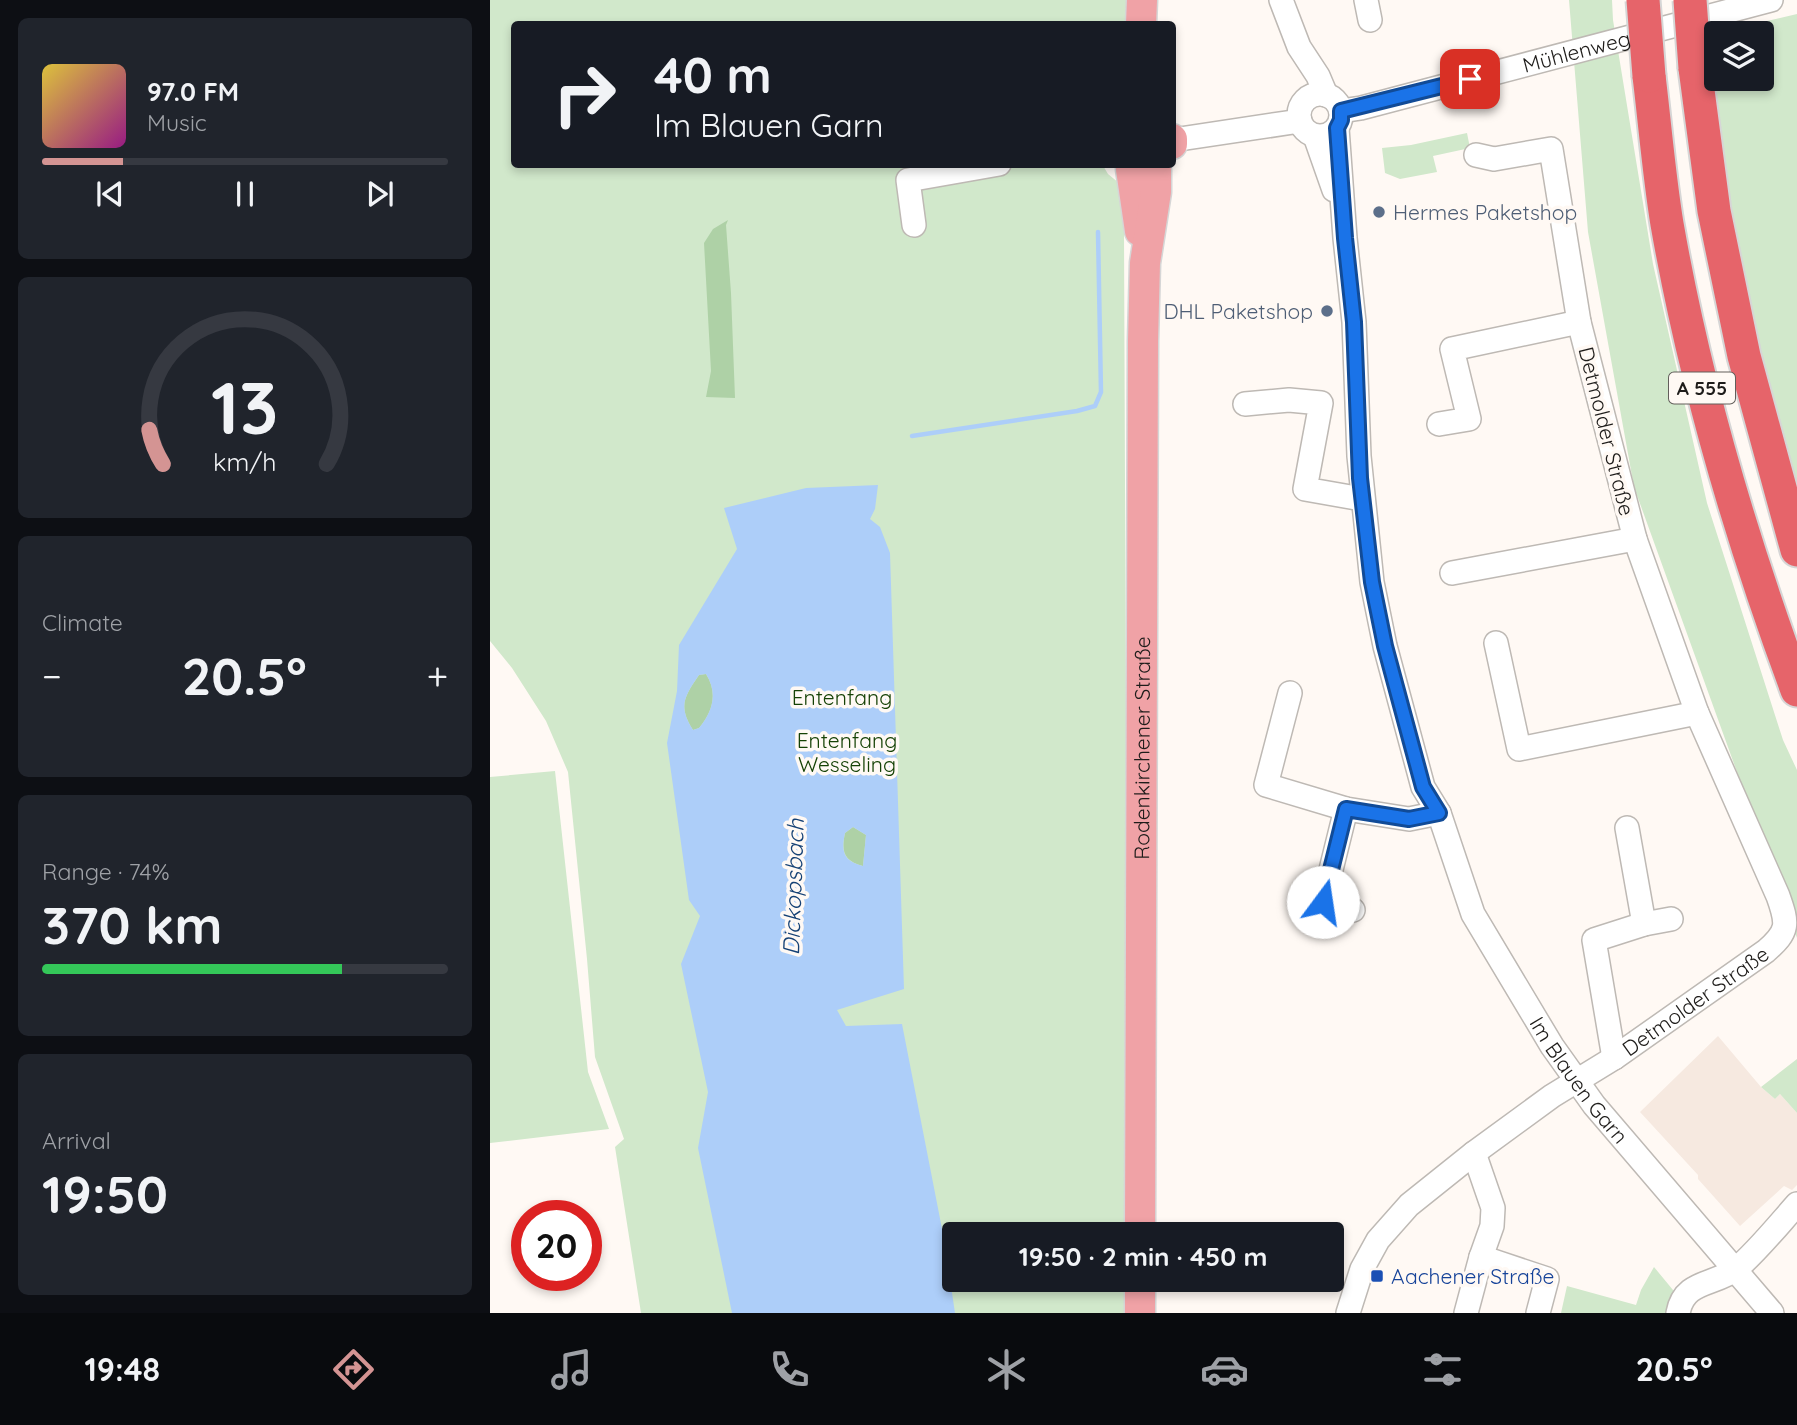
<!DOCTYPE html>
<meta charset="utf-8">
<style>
:root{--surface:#171b24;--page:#20242c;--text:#f1f3f6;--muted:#9ea1a6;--line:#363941;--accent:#d49493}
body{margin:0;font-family:Quicksand,sans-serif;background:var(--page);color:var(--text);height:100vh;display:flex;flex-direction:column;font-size:26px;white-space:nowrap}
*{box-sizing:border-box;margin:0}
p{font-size:23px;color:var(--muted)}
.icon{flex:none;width:38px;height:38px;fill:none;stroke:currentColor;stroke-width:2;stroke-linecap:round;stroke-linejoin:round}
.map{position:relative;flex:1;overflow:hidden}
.drawer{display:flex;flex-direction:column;gap:18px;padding:18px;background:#0d0f14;width:490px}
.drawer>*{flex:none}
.guide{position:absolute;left:21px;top:21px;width:665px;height:147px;border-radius:7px;box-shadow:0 4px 10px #0003;background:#171b24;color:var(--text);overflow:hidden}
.buttons{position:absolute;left:1214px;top:21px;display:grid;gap:14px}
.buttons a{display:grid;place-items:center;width:70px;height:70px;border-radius:7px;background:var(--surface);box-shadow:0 4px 10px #0003;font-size:35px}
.speed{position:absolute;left:21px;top:1200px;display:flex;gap:14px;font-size:35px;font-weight:700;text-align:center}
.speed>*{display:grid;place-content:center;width:91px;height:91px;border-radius:50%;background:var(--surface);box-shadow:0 4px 10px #0003;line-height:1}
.speed .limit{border:10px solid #d22;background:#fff;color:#111}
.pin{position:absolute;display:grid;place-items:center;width:60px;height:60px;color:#fff;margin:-30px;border-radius:14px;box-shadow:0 4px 10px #0006}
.me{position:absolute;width:77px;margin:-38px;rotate:14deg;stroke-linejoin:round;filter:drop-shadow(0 0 5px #0008)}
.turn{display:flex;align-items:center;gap:24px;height:147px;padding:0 28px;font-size:32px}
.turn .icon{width:91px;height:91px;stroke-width:2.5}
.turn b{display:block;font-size:49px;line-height:60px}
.big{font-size:52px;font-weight:700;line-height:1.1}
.drawer .card{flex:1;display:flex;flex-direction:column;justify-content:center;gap:10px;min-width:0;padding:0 24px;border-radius:10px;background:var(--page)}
.drawer .dial{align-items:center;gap:0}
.dial svg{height:182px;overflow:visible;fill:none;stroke:var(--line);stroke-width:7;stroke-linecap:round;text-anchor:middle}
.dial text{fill:var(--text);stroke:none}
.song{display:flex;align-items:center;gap:21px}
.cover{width:84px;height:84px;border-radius:10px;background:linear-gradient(135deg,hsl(50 70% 55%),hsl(310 70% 35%))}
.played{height:7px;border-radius:4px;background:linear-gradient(90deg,var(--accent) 20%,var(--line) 20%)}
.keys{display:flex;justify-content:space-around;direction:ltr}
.heat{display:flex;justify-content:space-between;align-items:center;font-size:38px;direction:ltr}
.charge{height:10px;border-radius:5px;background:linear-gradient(90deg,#34c759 74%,var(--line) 0)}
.trip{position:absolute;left:452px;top:1222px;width:402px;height:70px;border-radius:7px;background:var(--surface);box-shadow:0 4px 10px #0003;font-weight:700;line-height:70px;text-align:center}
.dock{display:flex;height:112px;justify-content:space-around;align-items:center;background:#090b0e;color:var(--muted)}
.dock .icon{width:49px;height:49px}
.dock .on{color:var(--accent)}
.dock b{font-size:32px;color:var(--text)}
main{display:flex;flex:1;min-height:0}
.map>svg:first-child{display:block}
.built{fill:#f6e9e0}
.green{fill:#d1e8cb;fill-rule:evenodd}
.forest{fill:#aed1a6}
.water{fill:#adcef9;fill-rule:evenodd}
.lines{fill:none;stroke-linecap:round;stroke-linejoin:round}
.stream{stroke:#adcef9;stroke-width:4.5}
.minor-casing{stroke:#beb9b4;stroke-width:26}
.major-casing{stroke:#d6d6d6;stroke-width:33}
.highway-casing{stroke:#d6d6d6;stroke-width:37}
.minor{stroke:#fff;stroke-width:23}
.major{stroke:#f0a2a6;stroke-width:30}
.highway{stroke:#e6646a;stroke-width:33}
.highway-bridge-casing{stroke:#d6d6d6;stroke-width:37;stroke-linecap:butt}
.highway-bridge{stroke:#e6646a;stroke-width:33}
.route-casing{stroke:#114b97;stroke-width:18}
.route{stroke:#1a73e8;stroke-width:12}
.service-dot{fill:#5c6f8a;stroke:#fff9f4;stroke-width:2.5}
.transit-dot{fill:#1a4fb4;stroke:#fff9f4;stroke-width:2.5}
.labels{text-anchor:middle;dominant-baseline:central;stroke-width:7;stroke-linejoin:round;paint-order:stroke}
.shield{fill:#fff9f4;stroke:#625e5b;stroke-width:2}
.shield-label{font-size:19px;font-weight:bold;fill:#1e1c1a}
.street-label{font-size:21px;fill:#1e1c1a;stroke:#fff9f4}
.service-label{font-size:21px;fill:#4e5e75;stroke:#fff9f4;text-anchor:start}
.park-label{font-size:21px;fill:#154205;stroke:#fff9f4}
.transit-label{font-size:21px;fill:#164399;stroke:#fff9f4;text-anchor:start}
.water-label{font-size:23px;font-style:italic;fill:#154175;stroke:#fff9f4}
</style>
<main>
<section class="drawer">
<div class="card">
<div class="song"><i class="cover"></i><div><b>97.0 FM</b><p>Music</p></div></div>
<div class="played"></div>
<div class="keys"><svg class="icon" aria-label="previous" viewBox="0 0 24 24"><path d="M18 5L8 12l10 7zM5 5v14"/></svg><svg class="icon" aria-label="pause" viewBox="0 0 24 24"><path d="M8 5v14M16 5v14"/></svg><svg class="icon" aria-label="next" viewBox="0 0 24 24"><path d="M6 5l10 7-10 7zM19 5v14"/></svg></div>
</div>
<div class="card dial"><svg viewBox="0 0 100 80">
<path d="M14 69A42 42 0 1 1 86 69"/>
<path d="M14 69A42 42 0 0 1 8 54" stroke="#d49493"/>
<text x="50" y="56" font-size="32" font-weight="700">13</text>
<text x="50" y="72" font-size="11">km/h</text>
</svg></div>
<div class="card"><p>Climate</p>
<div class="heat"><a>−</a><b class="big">20.5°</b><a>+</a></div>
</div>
<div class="card"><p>Range · 74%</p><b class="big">370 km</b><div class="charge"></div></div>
<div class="card"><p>Arrival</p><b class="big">19:50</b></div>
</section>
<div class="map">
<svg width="1307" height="1313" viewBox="0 0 1307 1313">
<rect width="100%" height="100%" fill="#fff9f4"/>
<path class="built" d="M 1228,1036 L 1271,1087 L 1285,1099 L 1290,1094 L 1307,1113 L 1307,1185 L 1302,1190 L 1294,1186 L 1250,1226 L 1208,1179 L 1208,1175 L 1150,1112 Z"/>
<path class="green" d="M 0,0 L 641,0 L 638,24 L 24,24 L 24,164 L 612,164 L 618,174 L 629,183 L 634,231 L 638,1234 L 464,1234 L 464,1279 L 638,1279 L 639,1313 L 151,1313 L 125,1147 L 134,1139 L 105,1057 L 97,959 L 78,772 L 56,721 L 22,668 L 0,641 Z
M 1079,0 L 1122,0 L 1123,20 L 1163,264 L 1217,503 L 1293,740 L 1307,770 L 1307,938 L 1144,487 L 1098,232 Z
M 1307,14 L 1307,494 C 1279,390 1252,285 1236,177 C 1229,130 1226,82 1221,34 ZM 1227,33 L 1272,33 L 1272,79 L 1227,79 Z
M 977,133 L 980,148 L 943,156 L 947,172 L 910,179 L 895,173 L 892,148 L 921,145 Z
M 65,771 L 98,1072 L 119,1129 L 0,1143 L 0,777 Z
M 1307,1059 L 1307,1113 L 1290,1094 L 1285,1099 L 1271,1087 Z
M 1164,1267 L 1202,1313 L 1071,1313 L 1077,1286 L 1146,1305 L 1151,1290 Z"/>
<path class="forest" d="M 238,220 L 236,225 L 241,293 L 245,398 L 216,397 L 221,371 L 214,243 L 223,229 Z
M 216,674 C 228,693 223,711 209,728 L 203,730 C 188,706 194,697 209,675 Z
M 363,827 L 376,835 L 373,866 C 354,861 351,852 355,833 Z"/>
<path class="water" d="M 388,485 L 385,509 L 380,519 L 390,527 L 400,553 L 414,989 L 347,1010 L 356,1026 L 412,1024 L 454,1239 L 465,1313 L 242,1313 L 208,1148 L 218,1092 L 191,964 L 210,916 L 199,900 L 177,743 L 187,691 L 189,645 L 247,549 L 234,508 L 316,488 ZM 216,674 C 228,693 223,711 209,728 L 203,730 C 188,706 194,697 209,675 ZM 363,827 L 376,835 L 373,866 C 353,861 351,851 355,833 Z"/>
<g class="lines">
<path class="stream" d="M 422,436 L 587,411 L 605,406 L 611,392 L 608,232"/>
<g class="minor-casing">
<g id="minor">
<path d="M 791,0 L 809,47 L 828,76 L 836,95"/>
<path d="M 876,0 L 880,20"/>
<circle cx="830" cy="115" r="21"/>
<path id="s1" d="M 851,111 L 871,108 L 1281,0"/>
<path id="s2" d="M 847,128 L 855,238 L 864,322 L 869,456 L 882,582 L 895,646 L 933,787 L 949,813 L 983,914 L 1062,1046 L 1104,1105 L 1282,1313"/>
<path d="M 825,136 L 844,190"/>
<path d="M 683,140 L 810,121"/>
<path d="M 424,225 L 418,180 L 509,164"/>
<path d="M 755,404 L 799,400 L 831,403 L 815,489 L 872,499"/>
<path d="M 949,424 L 979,419 L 962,349 L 1089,322"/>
<path d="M 962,573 L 1145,539"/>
<path d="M 1006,643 L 1029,749 L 1207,713"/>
<path d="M 800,693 L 776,785 L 856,809 L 919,819 L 949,813"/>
<path d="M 856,809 L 833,902 L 863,910"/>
<path d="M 1137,828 L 1154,924"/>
<path d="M 1124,1058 L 1104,940 L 1154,924 L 1181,919"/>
<path d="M 991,1257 L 1057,1279 L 1048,1313"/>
<path id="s3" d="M 858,1313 L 872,1269 L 888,1240 L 919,1205 L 984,1153 L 1062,1096 L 1124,1058 L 1276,951 C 1299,931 1298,924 1288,896 L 1207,713 L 1145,539 L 1089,322 L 1061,149 L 1004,159 L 986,155"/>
<path d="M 976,1313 L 991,1257 L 1002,1226 L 1003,1208 L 984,1153"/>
<path d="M 1188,1313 C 1194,1280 1223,1286 1246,1269 C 1265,1254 1290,1223 1307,1204"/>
</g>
</g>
<g class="major-casing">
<g id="major">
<path d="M 651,24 L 652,0"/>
<path d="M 682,139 L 682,144"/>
<path d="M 641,169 L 650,231"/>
<path id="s4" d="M 650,1234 L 653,341 L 655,263 L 666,192 L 666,170"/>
<path d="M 650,1313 L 650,1279"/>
</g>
</g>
<g class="highway-casing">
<path id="highway" d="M 1205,68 L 1224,211 L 1254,356 L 1307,550
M 1159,76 C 1165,125 1169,175 1177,224 C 1205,383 1251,539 1307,690"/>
</g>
<use href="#minor" class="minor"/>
<use href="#major" class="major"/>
<use href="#highway" class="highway"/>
<g class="highway-bridge-casing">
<path id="highway-bridge" d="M 1153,0 L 1159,76
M 1200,0 L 1205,68"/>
</g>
<use href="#highway-bridge" class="highway-bridge"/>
</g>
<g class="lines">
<g class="route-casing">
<path id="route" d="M 833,902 L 856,809 L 919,819 L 949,813 L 933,787 L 895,646 L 882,582 L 870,478 L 864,322 L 855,238 L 847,128 L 851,120 L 851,111 L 980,79"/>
</g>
<use href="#route" class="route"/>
</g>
<g class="service-dot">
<circle cx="889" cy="212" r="7"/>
<circle cx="837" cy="311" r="7"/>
</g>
<rect class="transit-dot" x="880" y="1269" width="14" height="14" rx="3.5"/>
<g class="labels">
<rect class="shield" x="1179" y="372.5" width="66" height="31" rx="5"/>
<g class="shield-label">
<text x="1212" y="388">A 555</text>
</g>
<g class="street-label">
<text stroke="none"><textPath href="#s1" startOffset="243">Mühlenweg</textPath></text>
<text transform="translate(1117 431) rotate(76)">Detmolder Straße</text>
<text stroke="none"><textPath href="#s4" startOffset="486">Rodenkirchener Straße</textPath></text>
<text stroke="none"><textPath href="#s3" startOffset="478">Detmolder Straße</textPath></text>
<text stroke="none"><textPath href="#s2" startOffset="1001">Im Blauen Garn</textPath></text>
</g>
<g class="service-label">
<text x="903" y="212">Hermes Paketshop</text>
<text x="823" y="311" text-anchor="end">DHL Paketshop</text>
</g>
<g class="park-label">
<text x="352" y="697">Entenfang</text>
<text x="357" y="740">Entenfang<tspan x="357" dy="24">Wesseling</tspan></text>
</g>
<g class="transit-label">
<text x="901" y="1276">Aachener Straße</text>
</g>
<g class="water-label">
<text transform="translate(303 887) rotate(-88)">Dickopsbach</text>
</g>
</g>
</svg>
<div class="buttons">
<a><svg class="icon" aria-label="layers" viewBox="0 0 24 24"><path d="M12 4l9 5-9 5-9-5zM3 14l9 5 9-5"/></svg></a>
</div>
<div class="speed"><div class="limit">20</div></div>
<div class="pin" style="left:980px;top:79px;background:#d93025"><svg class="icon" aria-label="arrive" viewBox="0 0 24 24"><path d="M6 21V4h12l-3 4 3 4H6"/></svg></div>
<svg class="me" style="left:833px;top:902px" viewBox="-20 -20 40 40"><circle r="19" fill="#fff"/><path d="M0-13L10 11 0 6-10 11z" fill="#1a73e8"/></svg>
<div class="trip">19:50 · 2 min · 450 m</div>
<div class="guide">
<div class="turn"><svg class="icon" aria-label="right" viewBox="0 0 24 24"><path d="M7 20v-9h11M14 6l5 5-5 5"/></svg><div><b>40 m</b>Im Blauen Garn</div></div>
</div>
</div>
</main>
<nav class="dock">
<b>19:48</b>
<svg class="icon on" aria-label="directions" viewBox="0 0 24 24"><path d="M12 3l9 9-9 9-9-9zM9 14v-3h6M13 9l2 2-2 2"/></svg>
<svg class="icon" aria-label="music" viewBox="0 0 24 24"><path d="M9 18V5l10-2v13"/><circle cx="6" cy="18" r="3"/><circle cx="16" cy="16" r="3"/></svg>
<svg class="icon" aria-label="phone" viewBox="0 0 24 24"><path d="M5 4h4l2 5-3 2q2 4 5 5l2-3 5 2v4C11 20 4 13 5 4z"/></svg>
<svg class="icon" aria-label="climate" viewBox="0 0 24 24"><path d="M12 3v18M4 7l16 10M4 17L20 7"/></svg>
<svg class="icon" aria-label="car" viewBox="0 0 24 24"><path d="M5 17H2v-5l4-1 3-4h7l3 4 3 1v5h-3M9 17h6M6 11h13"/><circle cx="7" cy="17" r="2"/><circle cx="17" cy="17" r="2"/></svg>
<svg class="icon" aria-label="filters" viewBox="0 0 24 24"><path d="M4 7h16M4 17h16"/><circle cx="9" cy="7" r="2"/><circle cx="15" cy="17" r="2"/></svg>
<b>20.5°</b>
</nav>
